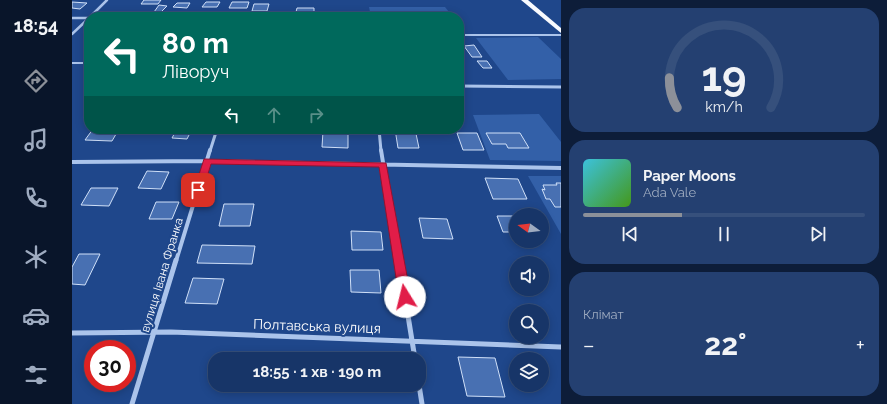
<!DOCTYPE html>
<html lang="uk">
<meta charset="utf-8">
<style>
:root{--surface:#173568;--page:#244071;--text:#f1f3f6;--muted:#9eabc0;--line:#36507c;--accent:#8c9099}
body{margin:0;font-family:Raleway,sans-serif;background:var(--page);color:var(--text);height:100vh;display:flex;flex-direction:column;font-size:15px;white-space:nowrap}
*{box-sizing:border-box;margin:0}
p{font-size:13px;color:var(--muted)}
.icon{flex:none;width:22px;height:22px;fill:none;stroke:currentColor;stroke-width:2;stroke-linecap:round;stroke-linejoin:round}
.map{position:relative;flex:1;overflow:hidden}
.details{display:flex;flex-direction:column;gap:8px;padding:8px;background:#0d1d39;width:326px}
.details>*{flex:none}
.guide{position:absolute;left:12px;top:12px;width:380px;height:122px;border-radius:16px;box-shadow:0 2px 10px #0003,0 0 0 1px var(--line);background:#00695c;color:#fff;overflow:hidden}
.needle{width:26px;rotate:285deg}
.controls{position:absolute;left:437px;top:208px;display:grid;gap:8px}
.controls a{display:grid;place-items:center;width:40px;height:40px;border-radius:50%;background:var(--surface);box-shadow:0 2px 10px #0003,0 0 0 1px var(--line);font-size:20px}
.speed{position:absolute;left:12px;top:340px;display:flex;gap:8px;font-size:20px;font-weight:700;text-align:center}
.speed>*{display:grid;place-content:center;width:52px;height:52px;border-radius:50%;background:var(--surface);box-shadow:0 2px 10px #0003,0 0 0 1px var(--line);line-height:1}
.speed .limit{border:6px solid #d22;background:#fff;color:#111}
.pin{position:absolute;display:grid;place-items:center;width:34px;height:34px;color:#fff;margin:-17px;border-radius:8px;box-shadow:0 2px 6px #0006}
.me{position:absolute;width:44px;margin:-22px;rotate:351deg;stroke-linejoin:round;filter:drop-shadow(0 0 3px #0008)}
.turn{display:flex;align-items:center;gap:14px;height:84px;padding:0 12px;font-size:18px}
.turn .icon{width:52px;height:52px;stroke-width:2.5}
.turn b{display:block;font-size:28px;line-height:34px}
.lanes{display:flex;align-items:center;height:38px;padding:0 12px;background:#0003;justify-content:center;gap:20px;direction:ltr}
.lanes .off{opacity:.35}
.big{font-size:30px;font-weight:700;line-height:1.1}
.details .widget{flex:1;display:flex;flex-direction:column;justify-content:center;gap:6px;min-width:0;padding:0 14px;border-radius:16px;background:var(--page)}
.details .dial{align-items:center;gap:0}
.dial svg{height:104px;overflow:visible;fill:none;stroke:var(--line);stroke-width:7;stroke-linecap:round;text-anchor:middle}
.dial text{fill:var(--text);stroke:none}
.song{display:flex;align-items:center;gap:12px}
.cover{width:48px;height:48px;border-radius:6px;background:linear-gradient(135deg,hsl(190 70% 55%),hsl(100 70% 35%))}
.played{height:4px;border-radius:2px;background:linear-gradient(90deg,var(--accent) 35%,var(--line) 35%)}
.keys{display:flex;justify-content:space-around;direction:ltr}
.heat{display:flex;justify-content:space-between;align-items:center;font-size:22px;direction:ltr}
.trip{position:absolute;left:136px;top:352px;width:218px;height:40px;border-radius:16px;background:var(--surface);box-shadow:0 2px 10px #0003,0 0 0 1px var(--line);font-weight:700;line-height:40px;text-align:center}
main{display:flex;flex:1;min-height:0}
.tab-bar{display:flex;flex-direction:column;width:72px;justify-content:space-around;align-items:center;background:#09152a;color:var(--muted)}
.tab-bar .icon{width:28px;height:28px}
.tab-bar .active{color:var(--accent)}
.tab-bar b{font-size:18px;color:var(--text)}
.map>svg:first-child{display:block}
.green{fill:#3360a8}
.building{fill:#4870b2;stroke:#d0e0f8}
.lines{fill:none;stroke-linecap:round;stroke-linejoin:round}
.service{stroke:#abc4eb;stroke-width:2}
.minor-far3{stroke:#abc4eb;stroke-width:2.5}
.minor-far2{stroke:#abc4eb;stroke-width:3}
.minor-far1{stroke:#abc4eb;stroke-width:4}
.minor{stroke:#abc4eb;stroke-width:5}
.trunk{fill:#f8fafe;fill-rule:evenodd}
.route{fill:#e11d48;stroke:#92132f}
.labels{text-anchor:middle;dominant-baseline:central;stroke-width:4;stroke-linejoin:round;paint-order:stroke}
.street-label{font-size:12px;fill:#fff;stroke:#1f478b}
.near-street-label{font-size:14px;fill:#fff;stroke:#1f478b}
</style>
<main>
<nav class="tab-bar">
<b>18:54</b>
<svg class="icon active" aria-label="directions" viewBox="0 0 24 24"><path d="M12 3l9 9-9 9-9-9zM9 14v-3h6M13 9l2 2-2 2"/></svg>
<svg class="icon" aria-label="music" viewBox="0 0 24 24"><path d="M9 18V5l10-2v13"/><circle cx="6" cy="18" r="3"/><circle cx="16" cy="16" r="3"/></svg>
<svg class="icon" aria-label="phone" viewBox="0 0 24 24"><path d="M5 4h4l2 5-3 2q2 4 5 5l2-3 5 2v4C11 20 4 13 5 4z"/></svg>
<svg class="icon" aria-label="climate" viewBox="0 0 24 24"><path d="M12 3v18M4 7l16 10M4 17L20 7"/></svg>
<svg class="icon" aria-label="car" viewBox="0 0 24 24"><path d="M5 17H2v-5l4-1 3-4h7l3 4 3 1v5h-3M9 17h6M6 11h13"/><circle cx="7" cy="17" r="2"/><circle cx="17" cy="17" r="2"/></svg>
<svg class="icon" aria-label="filters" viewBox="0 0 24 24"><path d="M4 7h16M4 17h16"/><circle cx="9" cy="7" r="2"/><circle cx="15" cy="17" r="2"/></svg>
</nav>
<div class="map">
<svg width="489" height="404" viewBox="0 0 489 404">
<rect width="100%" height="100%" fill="#1f478b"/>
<path class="green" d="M 297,7 L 373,7 L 381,17 L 299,17 Z
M 466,37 L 489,59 L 489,79 L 436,80 L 404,38 Z
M 467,114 L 489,142 L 489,161 L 418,160 L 401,115 Z
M 456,176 L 489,176 L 489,234 Z"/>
<path class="building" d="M 72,0 L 89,0 L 86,4 L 69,4 Z
M 0,2 L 15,3 L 8,9 L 0,8 Z
M 134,2 L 148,2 L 145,7 L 130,7 Z
M 160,2 L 177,2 L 175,8 L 157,8 Z
M 105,3 L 118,3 L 115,8 L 101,7 Z
M 182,4 L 197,4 L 195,11 L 180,11 Z
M 87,5 L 95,6 L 89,12 L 82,12 Z
M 225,8 L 242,8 L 242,12 L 224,12 Z
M 402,45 L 410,57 L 400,57 L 392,46 Z
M 405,61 L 415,61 L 420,68 L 411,68 Z
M 21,129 L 47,129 L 40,141 L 13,140 Z
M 105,129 L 120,129 L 115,139 L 100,138 Z
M 323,129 L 343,129 L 347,148 L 326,148 Z
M 251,131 L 276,132 L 276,148 L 250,147 Z
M 385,133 L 405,133 L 412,150 L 391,150 Z
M 414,133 L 448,133 L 457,148 L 436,148 L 434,144 L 420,144 Z
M 75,171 L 97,172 L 89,189 L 66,188 Z
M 413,178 L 446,179 L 455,199 L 421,199 Z
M 484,183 L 489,183 L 489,207 L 483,207 L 478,199 L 474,199 L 470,189 L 473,190 L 471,185 L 485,185 Z
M 19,188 L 46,188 L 37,206 L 9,205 Z
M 84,202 L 107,202 L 100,219 L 77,219 Z
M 152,204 L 182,204 L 178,226 L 147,226 Z
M 425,216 L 444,216 L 444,232 L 431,232 Z
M 347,218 L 375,219 L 381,239 L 351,238 Z
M 279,231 L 309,232 L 311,250 L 280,250 Z
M 130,245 L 183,246 L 180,264 L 125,263 Z
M 7,254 L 28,254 L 13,285 L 0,284 L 0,267 Z
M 278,270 L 307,270 L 309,293 L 279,292 Z
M 121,278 L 152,279 L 145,304 L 113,303 Z
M 386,357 L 423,358 L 433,397 L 395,396 Z"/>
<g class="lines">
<path class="service" d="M 387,35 L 489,35
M 0,63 L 17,63"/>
<path class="minor-far3" d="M 18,17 L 35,0
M 145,17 L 268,17
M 0,18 L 17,18
M 0,34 L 17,18"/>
<path class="minor-far2" d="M 387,86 L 489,87
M 307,129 L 309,151
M 138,151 L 145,129"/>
<path class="minor-far1" d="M 309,150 L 327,261
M 0,162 L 135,161 L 489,168
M 104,261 L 138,150"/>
<path class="minor" d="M 327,260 L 343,359
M 0,333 L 99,332 L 489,347
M 347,385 L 350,404
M 60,404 L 104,260"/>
<path class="trunk" d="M 449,0 L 456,0 L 489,28 L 489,33 Z"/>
</g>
<path class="route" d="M 132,159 L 314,163 L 339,297 L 337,300 L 333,302 L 329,300 L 327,297 L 307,167 L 139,164 L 131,190 L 126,193 L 122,190 Z"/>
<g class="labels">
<g class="street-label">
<text transform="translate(90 275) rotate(-73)">вулиця Івана Франка</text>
</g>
<g class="near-street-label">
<text transform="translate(245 326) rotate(2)">Полтавська вулиця</text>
</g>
</g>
</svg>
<div class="controls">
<a><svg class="needle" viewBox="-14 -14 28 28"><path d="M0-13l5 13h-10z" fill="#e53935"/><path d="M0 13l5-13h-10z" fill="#9eabc0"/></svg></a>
<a><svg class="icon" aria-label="sound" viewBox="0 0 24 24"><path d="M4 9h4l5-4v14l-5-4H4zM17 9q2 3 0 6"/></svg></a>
<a><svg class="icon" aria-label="search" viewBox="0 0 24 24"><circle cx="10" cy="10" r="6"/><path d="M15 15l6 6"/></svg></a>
<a><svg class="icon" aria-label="layers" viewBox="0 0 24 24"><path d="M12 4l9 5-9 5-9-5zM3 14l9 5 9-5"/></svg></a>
</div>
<div class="speed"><div class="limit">30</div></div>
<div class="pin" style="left:126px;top:190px;background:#d93025"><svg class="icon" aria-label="arrive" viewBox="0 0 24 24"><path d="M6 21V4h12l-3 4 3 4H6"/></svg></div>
<svg class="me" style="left:333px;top:297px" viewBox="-20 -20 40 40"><circle r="19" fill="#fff"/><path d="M0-13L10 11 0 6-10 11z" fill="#e11d48"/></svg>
<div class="trip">18:55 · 1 хв · 190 m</div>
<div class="guide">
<div class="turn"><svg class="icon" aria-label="left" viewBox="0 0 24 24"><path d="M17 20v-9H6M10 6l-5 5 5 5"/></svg><div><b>80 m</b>Ліворуч</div></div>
<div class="lanes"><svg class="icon" aria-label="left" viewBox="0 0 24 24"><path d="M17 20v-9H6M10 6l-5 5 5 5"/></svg><svg class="icon off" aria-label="ahead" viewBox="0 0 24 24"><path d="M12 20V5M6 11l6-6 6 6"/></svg><svg class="icon off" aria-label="right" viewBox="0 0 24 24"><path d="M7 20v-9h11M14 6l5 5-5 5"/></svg></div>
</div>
</div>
<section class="details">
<div class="widget dial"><svg viewBox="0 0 100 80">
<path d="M14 69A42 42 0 1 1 86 69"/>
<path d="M14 69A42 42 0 0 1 8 46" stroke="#8c9099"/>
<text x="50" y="56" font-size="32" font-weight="700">19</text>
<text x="50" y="72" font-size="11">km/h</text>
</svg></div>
<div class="widget">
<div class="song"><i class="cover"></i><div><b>Paper Moons</b><p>Ada Vale</p></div></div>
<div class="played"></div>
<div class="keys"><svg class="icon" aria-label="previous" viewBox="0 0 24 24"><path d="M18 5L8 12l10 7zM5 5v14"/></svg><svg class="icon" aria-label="pause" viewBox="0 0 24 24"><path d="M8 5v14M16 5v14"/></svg><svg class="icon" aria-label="next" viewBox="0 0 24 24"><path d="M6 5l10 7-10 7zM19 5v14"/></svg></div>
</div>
<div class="widget"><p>Клімат</p>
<div class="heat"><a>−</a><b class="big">22°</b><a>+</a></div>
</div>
</section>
</main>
